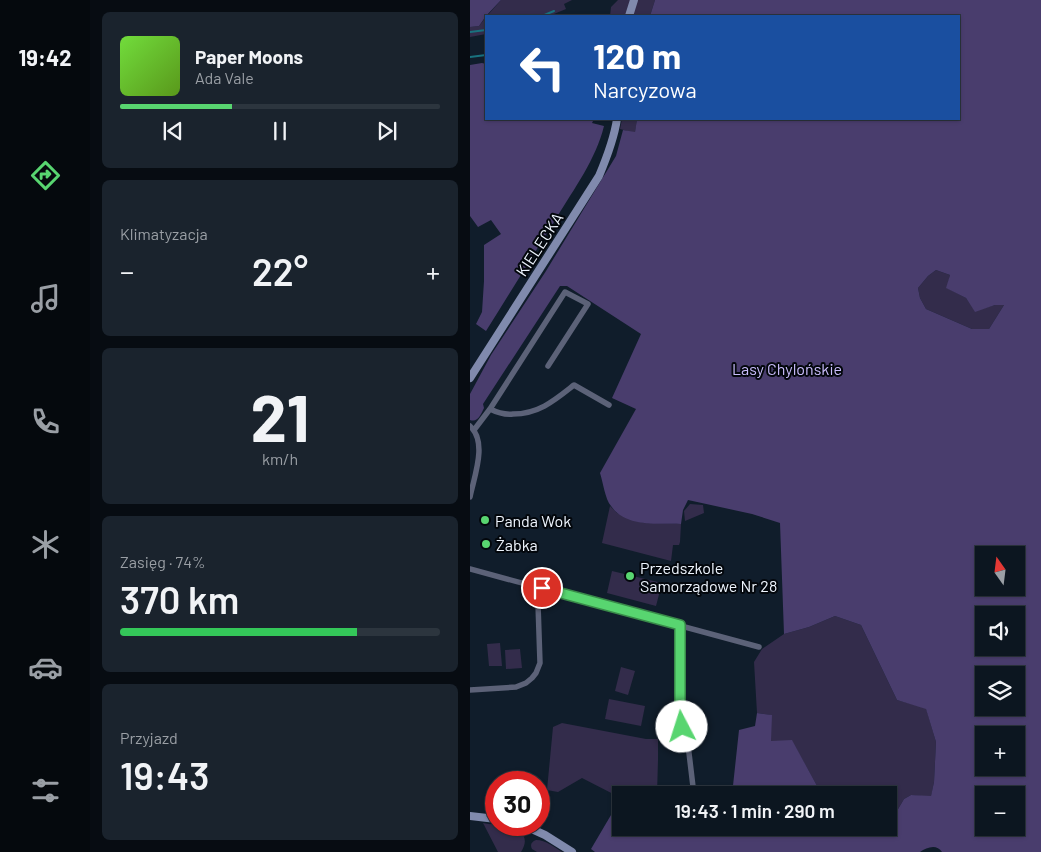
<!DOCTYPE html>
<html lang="pl">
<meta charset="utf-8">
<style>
:root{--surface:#0c1620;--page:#1a232d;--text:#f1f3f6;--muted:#9a9fa5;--line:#2c353e;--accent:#58d570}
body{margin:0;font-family:Barlow,sans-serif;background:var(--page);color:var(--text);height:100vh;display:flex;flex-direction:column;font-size:19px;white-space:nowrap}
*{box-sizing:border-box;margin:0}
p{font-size:16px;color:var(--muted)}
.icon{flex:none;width:28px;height:28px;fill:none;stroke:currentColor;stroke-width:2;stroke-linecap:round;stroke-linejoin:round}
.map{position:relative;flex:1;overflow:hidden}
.panel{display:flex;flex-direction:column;gap:12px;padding:12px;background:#070c12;width:380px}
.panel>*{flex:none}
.top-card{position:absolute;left:15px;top:15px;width:475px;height:105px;border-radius:0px;box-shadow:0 1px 4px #0004,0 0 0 1px var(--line);background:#1a4fa0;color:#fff;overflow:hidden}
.needle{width:32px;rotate:346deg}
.tools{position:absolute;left:505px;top:546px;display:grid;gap:10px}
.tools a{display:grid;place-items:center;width:50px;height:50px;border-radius:0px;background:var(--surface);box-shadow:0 1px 4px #0004,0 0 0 1px var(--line);font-size:25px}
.speed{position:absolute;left:15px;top:771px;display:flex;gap:10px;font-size:25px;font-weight:700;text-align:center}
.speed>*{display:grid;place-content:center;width:65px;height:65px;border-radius:50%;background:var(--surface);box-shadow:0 1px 4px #0004,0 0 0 1px var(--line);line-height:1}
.speed .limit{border:8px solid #d22;background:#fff;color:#111}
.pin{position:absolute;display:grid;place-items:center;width:42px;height:42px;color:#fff;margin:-21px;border:2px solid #fff;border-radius:50%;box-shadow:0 1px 5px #0007}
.me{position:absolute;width:55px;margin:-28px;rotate:355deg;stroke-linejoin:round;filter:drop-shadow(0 0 4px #0008)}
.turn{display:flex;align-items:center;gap:18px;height:105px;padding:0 25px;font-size:22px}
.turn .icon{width:65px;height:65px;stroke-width:2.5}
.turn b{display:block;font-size:35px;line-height:42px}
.big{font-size:38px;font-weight:600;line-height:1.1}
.panel .card{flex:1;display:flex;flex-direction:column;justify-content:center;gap:8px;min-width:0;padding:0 18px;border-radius:8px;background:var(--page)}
.panel .dial{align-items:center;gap:0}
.dial b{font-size:65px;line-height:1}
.song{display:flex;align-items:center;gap:15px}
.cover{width:60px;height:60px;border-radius:8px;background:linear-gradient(135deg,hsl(100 70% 55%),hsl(90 70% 35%))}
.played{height:5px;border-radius:2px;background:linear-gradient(90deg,var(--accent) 35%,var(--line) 35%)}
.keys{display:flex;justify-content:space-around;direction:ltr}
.heat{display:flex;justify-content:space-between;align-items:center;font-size:28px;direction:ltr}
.charge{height:8px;border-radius:4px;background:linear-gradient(90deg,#34c759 74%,var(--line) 0)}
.trip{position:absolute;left:142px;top:786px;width:285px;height:50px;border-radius:0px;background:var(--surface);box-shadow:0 1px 4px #0004,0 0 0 1px var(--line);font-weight:600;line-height:50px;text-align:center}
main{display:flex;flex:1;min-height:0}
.dock{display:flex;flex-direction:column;width:90px;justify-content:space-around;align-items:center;background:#05090d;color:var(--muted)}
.dock .icon{width:35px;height:35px}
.dock .current{color:var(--accent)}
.dock b{font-size:22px;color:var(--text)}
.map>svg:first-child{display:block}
.green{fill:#332c4b}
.forest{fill:#493d6d;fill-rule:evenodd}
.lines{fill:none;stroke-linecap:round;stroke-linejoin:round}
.stream{stroke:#19727f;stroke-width:2}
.street{stroke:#5c6278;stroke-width:5.5}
.secondary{stroke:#808aad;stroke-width:8}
.route-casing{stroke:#398a49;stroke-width:12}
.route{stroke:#58d570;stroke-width:9}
.poi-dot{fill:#58d570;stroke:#03070c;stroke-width:2}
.labels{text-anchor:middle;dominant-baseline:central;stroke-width:4;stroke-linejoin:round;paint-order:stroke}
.street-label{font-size:16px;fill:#eef5fe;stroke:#03070c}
.park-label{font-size:16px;fill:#cabdfc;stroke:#03070c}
.poi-label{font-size:16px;fill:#eef5fe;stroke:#03070c;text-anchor:start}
</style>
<main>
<nav class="dock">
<b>19:42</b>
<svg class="icon current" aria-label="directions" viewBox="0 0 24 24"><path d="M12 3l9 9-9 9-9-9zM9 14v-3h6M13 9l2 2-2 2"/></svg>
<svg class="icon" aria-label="music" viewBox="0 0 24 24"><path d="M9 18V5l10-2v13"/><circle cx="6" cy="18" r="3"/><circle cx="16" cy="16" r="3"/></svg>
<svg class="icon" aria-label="phone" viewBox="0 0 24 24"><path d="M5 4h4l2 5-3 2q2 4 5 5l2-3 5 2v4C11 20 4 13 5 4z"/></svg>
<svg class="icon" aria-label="climate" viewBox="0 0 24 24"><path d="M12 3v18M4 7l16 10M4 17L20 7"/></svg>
<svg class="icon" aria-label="car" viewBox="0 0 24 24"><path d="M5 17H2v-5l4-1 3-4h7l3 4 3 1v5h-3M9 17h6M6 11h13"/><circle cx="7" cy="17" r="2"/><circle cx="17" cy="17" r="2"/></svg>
<svg class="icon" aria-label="filters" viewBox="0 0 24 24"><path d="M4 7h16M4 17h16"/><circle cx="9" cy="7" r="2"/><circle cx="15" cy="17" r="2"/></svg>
</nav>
<section class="panel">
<div class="card">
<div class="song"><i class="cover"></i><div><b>Paper Moons</b><p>Ada Vale</p></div></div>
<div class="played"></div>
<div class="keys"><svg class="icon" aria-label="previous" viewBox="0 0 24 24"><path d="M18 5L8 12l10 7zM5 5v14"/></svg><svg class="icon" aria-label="pause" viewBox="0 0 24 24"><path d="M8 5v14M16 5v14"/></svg><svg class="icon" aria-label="next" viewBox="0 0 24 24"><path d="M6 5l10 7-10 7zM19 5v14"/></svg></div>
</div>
<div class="card"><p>Klimatyzacja</p>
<div class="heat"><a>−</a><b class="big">22°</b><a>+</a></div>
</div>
<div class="card dial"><b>21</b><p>km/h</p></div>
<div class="card"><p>Zasięg · 74%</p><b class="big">370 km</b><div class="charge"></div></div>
<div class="card"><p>Przyjazd</p><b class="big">19:43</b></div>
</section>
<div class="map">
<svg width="571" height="852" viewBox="0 0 571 852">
<rect width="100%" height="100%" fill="#101d2b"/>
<path class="green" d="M 31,0 L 102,0 L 94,4 L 96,9 L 79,16 L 17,16 Z
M 148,0 L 185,0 L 180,16 L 140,16 L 141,7 Z
M 16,17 L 16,34 L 0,37 L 0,27 L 9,26 Z
M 152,119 L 167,119 L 165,133 L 150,129 Z
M 466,270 L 480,275 L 477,288 L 496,298 L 505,311 L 525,305 L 534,305 L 519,329 L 502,329 L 456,309 L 450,298 L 448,288 L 458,276 Z
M 220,504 L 233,505 L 234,513 L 215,521 L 214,511 Z
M 140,506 L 147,513 L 174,523 L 211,524 L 210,542 L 209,545 L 203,545 L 201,561 L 132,543 Z
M 142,571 L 192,583 L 186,606 L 137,593 Z
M 365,616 L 391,625 L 427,700 L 456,708 L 466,742 L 464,782 L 461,797 L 441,795 L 434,799 L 421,821 L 419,822 L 419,795 L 352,795 L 322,741 L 301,741 L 301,715 L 287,713 L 284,662 L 292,649 L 314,634 L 339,627 Z
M 30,643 L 32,666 L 19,666 L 17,644 Z
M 50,649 L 52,668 L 36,669 L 35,650 Z
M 151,667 L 165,671 L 158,695 L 145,691 Z
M 139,699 L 175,706 L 171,726 L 135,719 Z
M 92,723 L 176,739 L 188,739 L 188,760 L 187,795 L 151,795 L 151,798 L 112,778 L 88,792 L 77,790 L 83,727 Z
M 13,823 C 29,826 67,826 51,852 L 28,852 Z
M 370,828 L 403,828 L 375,838 Z
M 66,840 C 76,840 84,847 92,852 L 67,852 L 62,849 C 60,845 61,842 66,840 Z"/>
<path class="forest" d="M 0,0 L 31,0 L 16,16 L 9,26 L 0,27 Z
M 185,0 L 571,0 L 571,852 L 472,852 C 467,844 457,847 450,852 L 125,852 L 121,849 L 151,798 L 151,828 L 213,828 L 213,836 L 240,836 L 240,828 L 370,828 L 375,837 L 403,828 L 419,828 L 419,822 L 421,821 L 434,799 L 441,795 L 461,796 L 464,782 L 466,742 L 456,709 L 427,700 L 391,625 L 365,616 L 339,627 L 314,634 L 310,523 L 282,514 L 218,500 L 213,510 L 211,524 C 189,523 156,528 141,506 C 135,499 133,482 130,473 L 166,409 L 142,398 L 171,334 L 97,286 L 90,286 L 13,404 L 14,408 C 11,414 8,423 0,420 L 0,394 L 21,355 L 76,271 L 146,156 L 153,130 L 165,132 L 167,119 L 489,119 L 489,16 L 180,16 ZM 466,270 L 480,275 L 476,288 L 496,298 L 505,312 L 525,305 L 534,305 L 519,329 L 502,329 L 456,309 L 450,298 L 448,288 L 458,276 ZM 514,555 L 546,555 L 546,588 L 514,588 ZM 514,615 L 546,615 L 546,648 L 514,648 ZM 514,675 L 546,675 L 546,708 L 514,708 ZM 514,735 L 546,735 L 546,768 L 514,768 ZM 514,795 L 546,795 L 546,828 L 514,828 Z
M 12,63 L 16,64 L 16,119 L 124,119 L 122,123 L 134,126 C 126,159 104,189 87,217 C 63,255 40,293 16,331 L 6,324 L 12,312 L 14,281 L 14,245 L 31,234 L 21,220 L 8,227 L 0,216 L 0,65 Z
M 287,713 L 302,715 L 301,741 L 322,740 L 352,795 L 262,795 L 269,730 L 285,726 Z"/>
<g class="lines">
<path class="stream" d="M 72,16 L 84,11
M 0,32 L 16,30
M 0,57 L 16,55"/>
<path class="street" d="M 20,409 C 28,413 34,415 43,414 C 69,414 85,400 104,385 L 139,405
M 0,426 C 18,442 4,477 0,497
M 4,430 L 20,409 L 95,292 L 118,304 L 78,366
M 0,569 L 289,647
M 209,625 L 210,716 L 219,753 L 224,795
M 0,690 L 46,687 L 56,683 L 62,678 L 66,673 L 70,663 L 68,604 L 71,588"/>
<path class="secondary" d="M 159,16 L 164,0
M 0,378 L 129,176 C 137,157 144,139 147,119
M 0,816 L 26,819
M 53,825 L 75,835 L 102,852"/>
</g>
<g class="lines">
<g class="route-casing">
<path id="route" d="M 72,588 L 210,625 L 210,716 L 212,727"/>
</g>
<use href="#route" class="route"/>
</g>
<g class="poi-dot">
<circle cx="15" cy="520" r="5"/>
<circle cx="16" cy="544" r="5"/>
<circle cx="160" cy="576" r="5"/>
</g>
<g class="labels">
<g class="street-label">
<text transform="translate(69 244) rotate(-57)">KIELECKA</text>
</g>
<g class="park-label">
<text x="317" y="368">Lasy Chylońskie</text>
</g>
<g class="poi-label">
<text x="25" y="520">Panda Wok</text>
<text x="26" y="544">Żabka</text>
<text x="170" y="567">Przedszkole<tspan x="170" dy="18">Samorządowe Nr 28</tspan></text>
</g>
</g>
</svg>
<div class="tools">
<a><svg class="needle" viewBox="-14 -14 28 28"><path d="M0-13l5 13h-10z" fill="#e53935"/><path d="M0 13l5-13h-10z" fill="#9a9fa5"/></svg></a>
<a><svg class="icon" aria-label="sound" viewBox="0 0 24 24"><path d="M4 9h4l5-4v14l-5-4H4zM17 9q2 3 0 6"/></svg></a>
<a><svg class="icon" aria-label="layers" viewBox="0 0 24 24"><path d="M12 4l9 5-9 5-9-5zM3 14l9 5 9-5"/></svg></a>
<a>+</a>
<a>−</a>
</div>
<div class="speed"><div class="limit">30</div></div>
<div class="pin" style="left:72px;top:588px;background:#d93025"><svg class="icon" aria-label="arrive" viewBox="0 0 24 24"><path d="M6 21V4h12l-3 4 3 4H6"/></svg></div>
<svg class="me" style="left:212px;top:727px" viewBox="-20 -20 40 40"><circle r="19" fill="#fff"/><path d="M0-13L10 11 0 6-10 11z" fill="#58d570"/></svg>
<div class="trip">19:43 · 1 min · 290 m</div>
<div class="top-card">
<div class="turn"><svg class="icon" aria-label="left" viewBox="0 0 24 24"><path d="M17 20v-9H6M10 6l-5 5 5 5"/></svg><div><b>120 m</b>Narcyzowa</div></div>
</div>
</div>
</main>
